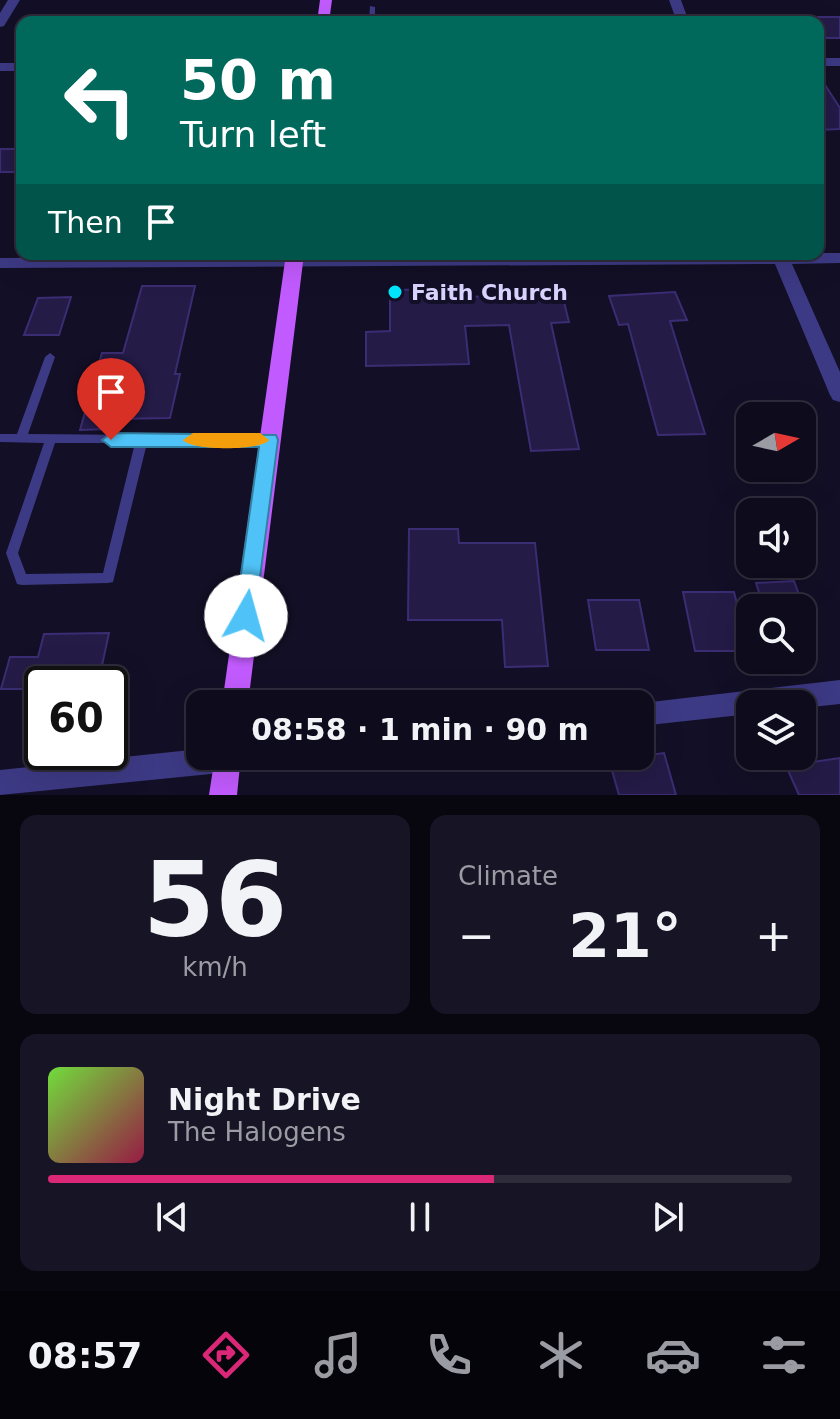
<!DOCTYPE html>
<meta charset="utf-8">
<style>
:root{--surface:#0e0b1c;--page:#171425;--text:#f1f3f6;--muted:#9b9ba3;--line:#2e2b3b;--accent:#db2777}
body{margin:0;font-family:"DejaVu Sans",sans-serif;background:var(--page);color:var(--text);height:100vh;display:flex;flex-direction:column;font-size:30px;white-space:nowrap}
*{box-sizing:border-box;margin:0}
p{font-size:26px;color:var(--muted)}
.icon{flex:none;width:44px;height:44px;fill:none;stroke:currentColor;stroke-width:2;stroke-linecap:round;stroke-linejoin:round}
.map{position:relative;height:795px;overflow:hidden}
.panel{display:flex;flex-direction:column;gap:20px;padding:20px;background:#08060f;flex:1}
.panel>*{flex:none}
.top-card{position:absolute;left:16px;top:16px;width:808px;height:244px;border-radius:16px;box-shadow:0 8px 32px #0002,0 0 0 2px var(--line);background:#00695c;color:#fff;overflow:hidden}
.needle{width:52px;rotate:81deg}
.buttons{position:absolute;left:736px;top:402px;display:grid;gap:16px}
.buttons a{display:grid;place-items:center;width:80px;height:80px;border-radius:16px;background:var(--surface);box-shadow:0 8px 32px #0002,0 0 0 2px var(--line);font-size:40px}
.speed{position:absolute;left:24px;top:666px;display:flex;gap:16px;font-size:40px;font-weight:700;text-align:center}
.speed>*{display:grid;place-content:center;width:104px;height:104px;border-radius:50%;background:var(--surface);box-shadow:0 8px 32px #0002,0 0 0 2px var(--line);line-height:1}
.speed .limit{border:4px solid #111;border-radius:12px;background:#fff;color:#111}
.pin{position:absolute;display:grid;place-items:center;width:68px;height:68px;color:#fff;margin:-82px -34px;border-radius:50% 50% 50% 0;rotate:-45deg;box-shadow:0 0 8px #0007}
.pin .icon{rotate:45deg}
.me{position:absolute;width:88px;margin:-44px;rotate:7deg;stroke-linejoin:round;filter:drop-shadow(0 0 6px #0008)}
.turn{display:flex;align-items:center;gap:28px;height:168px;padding:0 32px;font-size:36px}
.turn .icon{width:104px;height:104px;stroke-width:2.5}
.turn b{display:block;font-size:56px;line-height:68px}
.then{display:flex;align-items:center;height:76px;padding:0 32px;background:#0003;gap:16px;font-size:30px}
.big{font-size:60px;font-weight:600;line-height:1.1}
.panel .tile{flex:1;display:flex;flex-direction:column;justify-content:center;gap:12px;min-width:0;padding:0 28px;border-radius:16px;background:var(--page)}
.panel .dial{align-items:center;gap:0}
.dial b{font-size:104px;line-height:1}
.song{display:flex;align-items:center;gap:24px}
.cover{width:96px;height:96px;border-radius:12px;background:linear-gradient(135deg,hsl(100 70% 55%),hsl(340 70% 35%))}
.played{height:8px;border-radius:4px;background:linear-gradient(90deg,var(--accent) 60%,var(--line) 60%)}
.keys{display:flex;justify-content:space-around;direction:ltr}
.heat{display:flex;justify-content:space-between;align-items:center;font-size:44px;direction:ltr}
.panel .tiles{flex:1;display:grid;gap:20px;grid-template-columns:1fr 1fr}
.tile:last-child{grid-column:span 2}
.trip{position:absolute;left:186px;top:690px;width:468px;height:80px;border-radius:16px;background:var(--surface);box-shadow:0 8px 32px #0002,0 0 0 2px var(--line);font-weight:600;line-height:80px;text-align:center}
.tab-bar{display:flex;height:128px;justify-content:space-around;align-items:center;background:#06040b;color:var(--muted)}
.tab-bar .icon{width:56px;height:56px}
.tab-bar .selected{color:var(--accent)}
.tab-bar b{font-size:36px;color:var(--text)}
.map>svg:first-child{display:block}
.building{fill:#241b47;stroke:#3b2d73;stroke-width:2}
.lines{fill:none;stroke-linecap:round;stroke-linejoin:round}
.lane{fill:#3d3a85;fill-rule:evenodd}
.street{fill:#3d3a85;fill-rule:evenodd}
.primary{fill:#c25bff;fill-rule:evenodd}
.route{fill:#4fc3f7;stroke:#337fa1;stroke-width:2}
.slow{fill:#f59e0b}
.poi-dot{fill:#00e5ff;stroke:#130f26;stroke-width:3}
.labels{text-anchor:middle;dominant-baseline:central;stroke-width:8;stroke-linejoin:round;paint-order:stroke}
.poi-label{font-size:22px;font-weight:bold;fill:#d9d4ff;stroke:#130f26;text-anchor:start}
</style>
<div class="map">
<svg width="840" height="795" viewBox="0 0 840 795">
<rect width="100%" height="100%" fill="#130f26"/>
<path class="building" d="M 818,17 L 840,17 L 840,38 L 818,38 Z
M 818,74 L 840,108 L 840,129 L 818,130 Z
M 0,149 L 22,149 L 22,172 L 0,172 Z
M 142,286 L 195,286 L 175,374 L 180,374 L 170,418 L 112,419 L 109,429 L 80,430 L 102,353 L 123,353 Z
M 462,289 L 463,297 L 562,294 L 569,322 L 551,323 L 579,449 L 531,451 L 509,325 L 465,326 L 469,364 L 366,366 L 366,332 L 390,331 L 390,290 Z
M 675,292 L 687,320 L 670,321 L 705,434 L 658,435 L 628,324 L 619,325 L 609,296 Z
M 71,297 L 59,335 L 24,335 L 38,298 Z
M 409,529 L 458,529 L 459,543 L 535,543 L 548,666 L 505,667 L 502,620 L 408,620 Z
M 794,581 L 804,608 L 764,608 L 756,583 Z
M 683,592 L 734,592 L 749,651 L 695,651 Z
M 588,600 L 639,600 L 649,650 L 596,650 Z
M 109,633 L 98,684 L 42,684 L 42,689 L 1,689 L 10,657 L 38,657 L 44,634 Z
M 664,753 L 676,795 L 619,795 L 609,760 Z
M 840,758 L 840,795 L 799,795 L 786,766 Z"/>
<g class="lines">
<path class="lane" d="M 370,6 L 375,7 L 375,22 L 369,22 Z
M 50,353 L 55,357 L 28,434 L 269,436 L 273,437 L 275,440 L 273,443 L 269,444 L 147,443 L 113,582 L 108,583 L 22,585 L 17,584 L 6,553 L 44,443 L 0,442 L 0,434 L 17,434 L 45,357 ZM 55,443 L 135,443 L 103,573 L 26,574 L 18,553 Z"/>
<path class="street" d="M 8,0 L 20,0 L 4,26 L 0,27 L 0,13 Z
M 669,0 L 681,0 L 689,22 L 677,22 Z
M 818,58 L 840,58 L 840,66 L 818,66 Z
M 0,63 L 22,63 L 22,71 L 0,71 Z
M 818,253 L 840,253 L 840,263 L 792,264 L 840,372 L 840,402 L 833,400 L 830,395 L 775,264 L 0,268 L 0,258 Z
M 840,680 L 840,704 L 802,708 L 802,704 L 750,704 L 750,714 L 640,726 L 640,704 L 634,704 Z
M 200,749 L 200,756 L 273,756 L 270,765 L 260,769 L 0,795 L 0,770 Z"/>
<path class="primary" d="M 320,0 L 332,0 L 329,22 L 317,22 Z
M 286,254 L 304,254 L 248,704 L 222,704 Z
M 215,756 L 241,756 L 237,795 L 209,795 Z"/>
</g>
<path class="route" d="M 111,433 L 276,435 L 278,440 L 254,623 L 246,626 L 238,623 L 235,616 L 259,447 L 111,447 L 102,440 Z"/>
<path class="slow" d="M 193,433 L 260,433 L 269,440 C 262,451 191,451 183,440 Z"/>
<circle class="poi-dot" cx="395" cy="292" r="8"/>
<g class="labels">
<g class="poi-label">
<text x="411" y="292">Faith Church</text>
</g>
</g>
</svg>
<div class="buttons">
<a><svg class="needle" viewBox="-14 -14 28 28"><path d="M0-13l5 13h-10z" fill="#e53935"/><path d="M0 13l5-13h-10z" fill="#9b9ba3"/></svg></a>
<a><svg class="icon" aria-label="sound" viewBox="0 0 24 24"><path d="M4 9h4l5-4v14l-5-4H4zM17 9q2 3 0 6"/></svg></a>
<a><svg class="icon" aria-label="search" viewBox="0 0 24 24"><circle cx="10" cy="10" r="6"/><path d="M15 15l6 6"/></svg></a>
<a><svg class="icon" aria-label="layers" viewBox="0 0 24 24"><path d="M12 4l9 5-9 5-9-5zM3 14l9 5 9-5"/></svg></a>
</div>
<div class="speed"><div class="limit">60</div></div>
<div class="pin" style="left:111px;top:440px;background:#d93025"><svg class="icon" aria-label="arrive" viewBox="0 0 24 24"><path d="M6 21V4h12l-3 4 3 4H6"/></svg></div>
<svg class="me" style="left:246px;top:616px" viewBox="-20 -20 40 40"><circle r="19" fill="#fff"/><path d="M0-13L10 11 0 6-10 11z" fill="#4fc3f7"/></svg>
<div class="trip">08:58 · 1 min · 90 m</div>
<div class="top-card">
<div class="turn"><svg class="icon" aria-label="left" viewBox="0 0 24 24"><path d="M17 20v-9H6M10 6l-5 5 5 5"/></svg><div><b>50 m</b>Turn left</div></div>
<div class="then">Then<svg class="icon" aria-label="arrive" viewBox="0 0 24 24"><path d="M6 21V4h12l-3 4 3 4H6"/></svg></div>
</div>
</div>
<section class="panel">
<div class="tiles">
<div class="tile dial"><b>56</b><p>km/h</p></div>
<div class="tile"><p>Climate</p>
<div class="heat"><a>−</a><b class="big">21°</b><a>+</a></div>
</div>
<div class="tile">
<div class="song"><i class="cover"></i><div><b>Night Drive</b><p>The Halogens</p></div></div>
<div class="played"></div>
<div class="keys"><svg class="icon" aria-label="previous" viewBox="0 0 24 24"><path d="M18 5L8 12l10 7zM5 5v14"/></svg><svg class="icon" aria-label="pause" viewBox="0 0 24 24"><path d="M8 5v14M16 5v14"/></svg><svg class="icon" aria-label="next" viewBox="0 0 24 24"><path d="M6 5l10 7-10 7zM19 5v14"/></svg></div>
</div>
</div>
</section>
<nav class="tab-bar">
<b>08:57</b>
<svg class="icon selected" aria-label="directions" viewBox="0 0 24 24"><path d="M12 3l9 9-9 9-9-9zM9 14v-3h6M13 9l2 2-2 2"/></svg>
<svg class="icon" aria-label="music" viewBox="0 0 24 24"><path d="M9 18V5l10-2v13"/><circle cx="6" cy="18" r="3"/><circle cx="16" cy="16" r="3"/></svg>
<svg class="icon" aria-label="phone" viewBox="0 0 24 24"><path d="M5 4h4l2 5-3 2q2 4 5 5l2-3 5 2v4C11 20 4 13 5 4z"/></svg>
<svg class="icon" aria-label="climate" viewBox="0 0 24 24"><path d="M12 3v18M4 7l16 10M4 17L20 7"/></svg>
<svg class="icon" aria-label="car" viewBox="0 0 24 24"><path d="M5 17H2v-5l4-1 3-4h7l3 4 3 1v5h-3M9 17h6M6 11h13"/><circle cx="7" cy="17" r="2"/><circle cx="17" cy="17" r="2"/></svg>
<svg class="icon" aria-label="filters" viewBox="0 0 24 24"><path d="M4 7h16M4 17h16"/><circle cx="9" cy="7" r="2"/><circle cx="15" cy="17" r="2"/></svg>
</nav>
